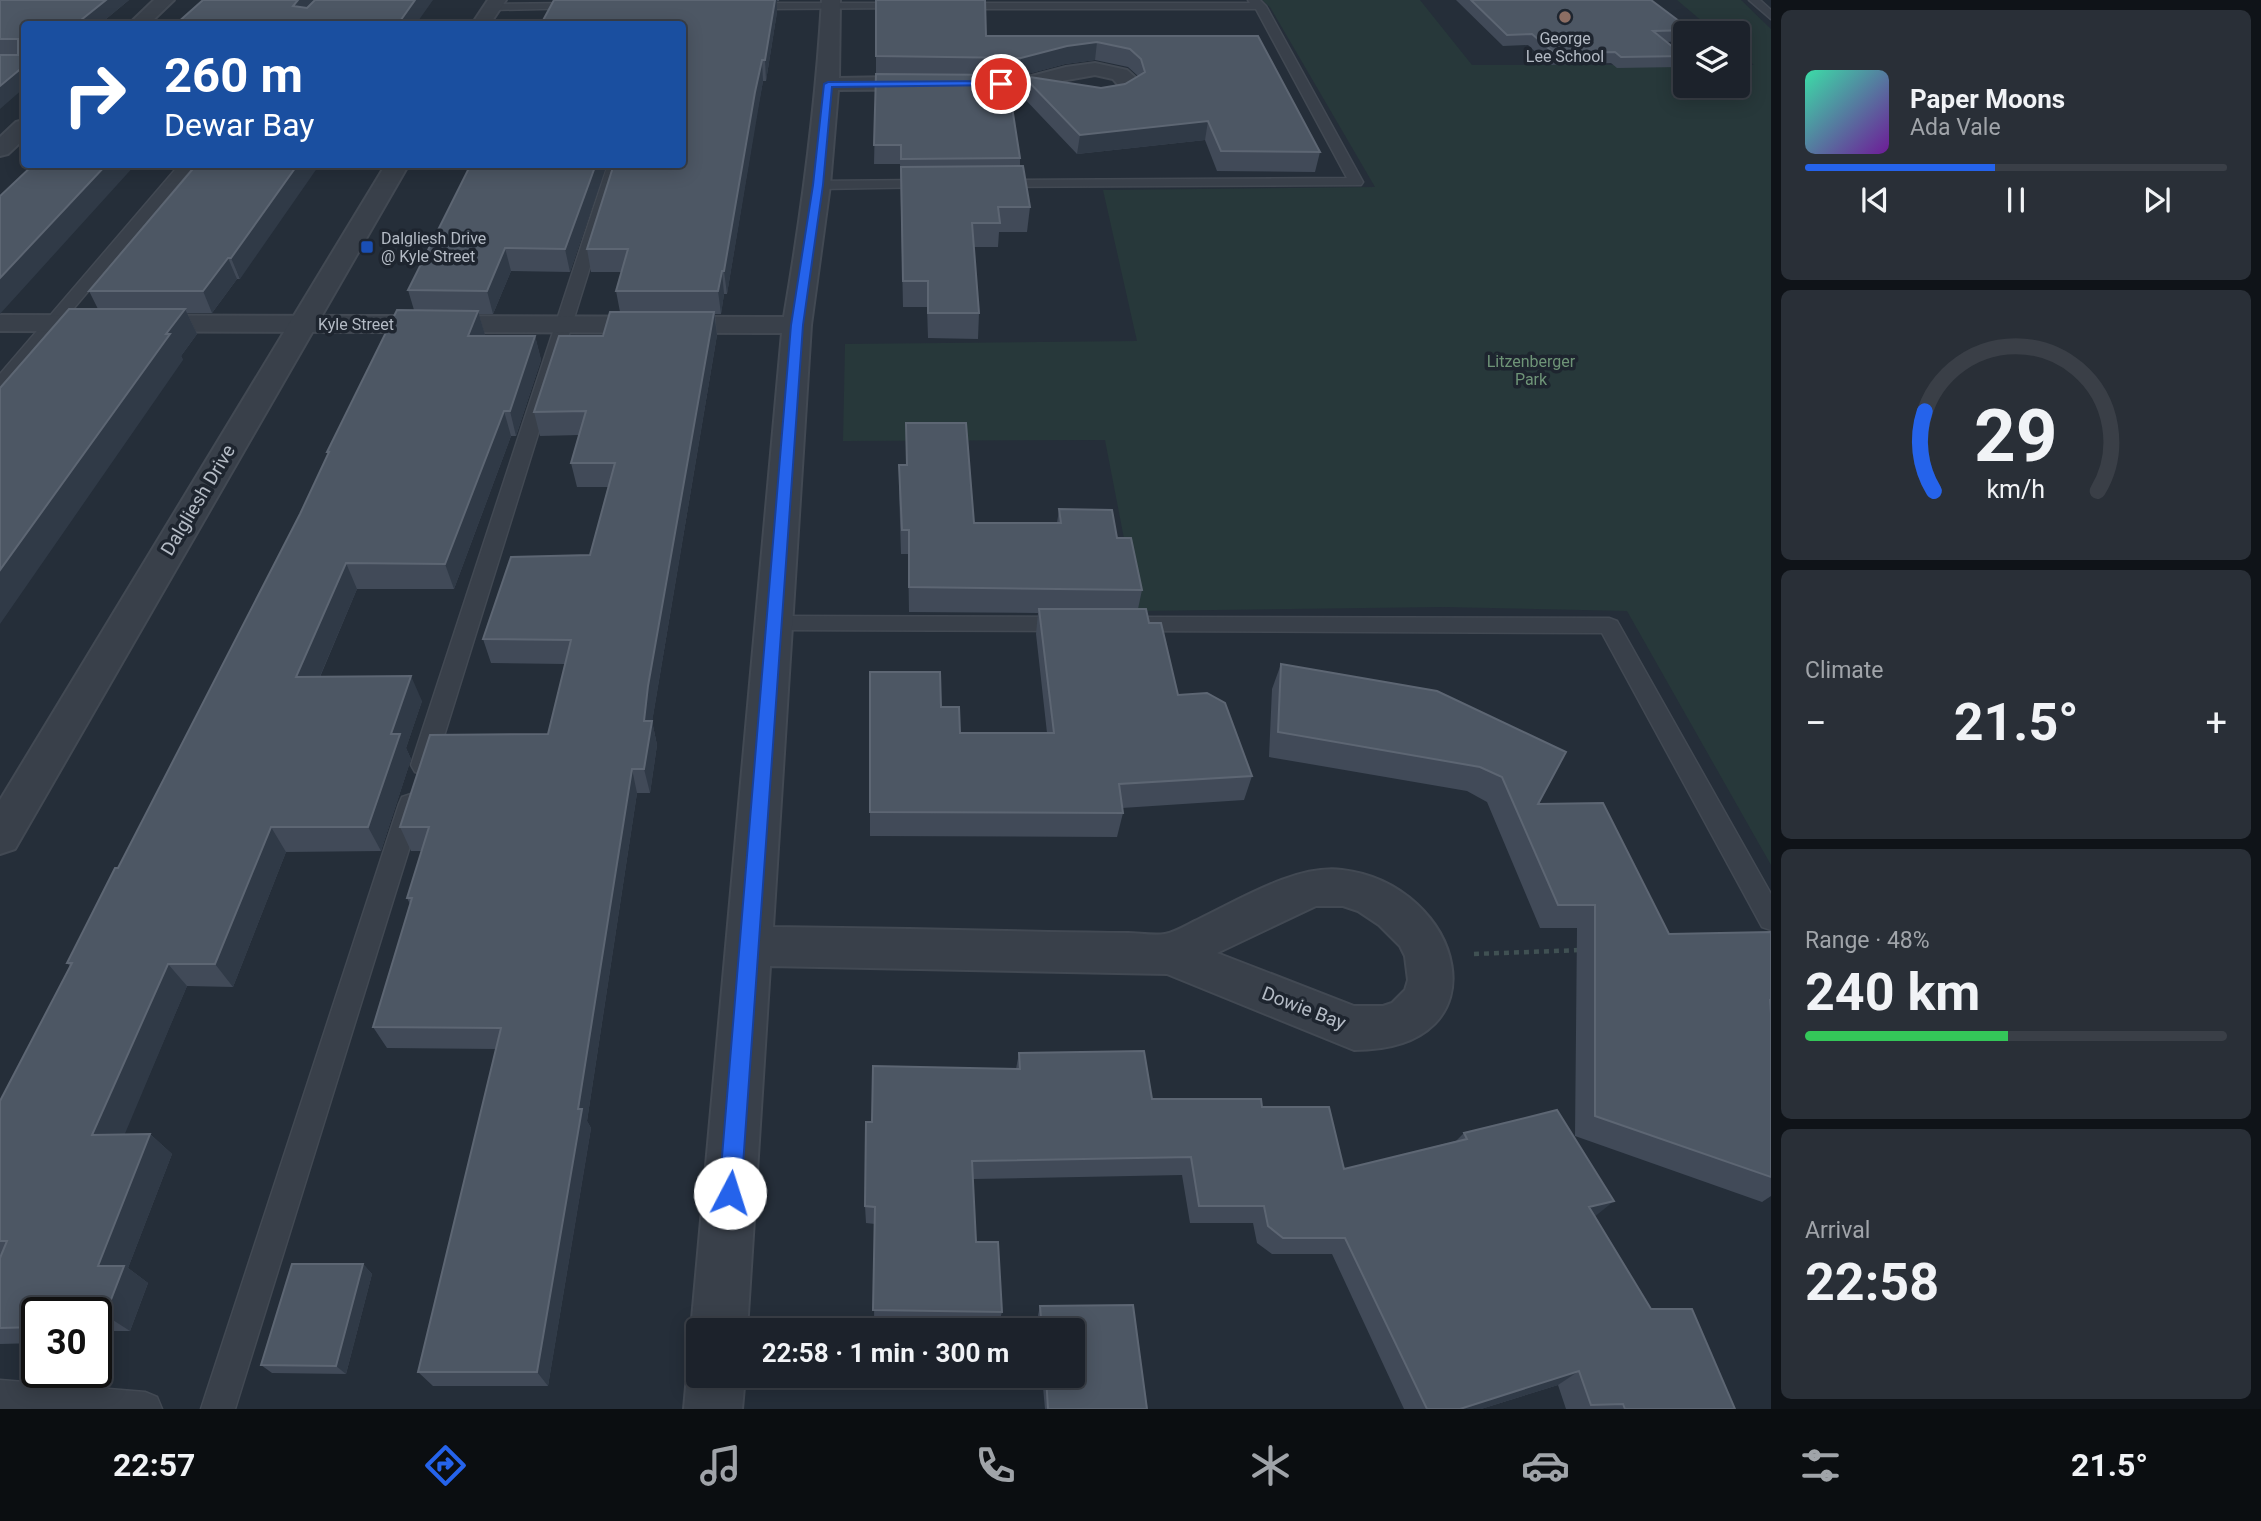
<!DOCTYPE html>
<meta charset="utf-8">
<style>
:root{--surface:#1c222b;--page:#292f37;--text:#f1f3f6;--muted:#a0a4a9;--line:#3a3f47;--accent:#2563eb}
body{margin:0;font-family:Roboto,sans-serif;background:var(--page);color:var(--text);height:100vh;display:flex;flex-direction:column;font-size:26px;white-space:nowrap}
*{box-sizing:border-box;margin:0}
p{font-size:23px;color:var(--muted)}
.icon{flex:none;width:38px;height:38px;fill:none;stroke:currentColor;stroke-width:2;stroke-linecap:round;stroke-linejoin:round}
.map{position:relative;flex:1;overflow:hidden}
.panel{display:flex;flex-direction:column;gap:10px;padding:10px;background:#0f1318;width:490px}
.panel>*{flex:none}
.hud{position:absolute;left:21px;top:21px;width:665px;height:147px;border-radius:7px;box-shadow:0 4px 18px #0003,0 0 0 2px var(--line);background:#1a4fa0;color:#fff;overflow:hidden}
.fabs{position:absolute;left:1673px;top:21px;display:grid;gap:14px}
.fabs a{display:grid;place-items:center;width:77px;height:77px;border-radius:7px;background:var(--surface);box-shadow:0 4px 18px #0003,0 0 0 2px var(--line);font-size:35px}
.speed{position:absolute;left:21px;top:1297px;display:flex;gap:14px;font-size:35px;font-weight:700;text-align:center}
.speed>*{display:grid;place-content:center;width:91px;height:91px;border-radius:50%;background:var(--surface);box-shadow:0 4px 18px #0003,0 0 0 2px var(--line);line-height:1}
.speed .limit{border:4px solid #111;border-radius:10px;background:#fff;color:#111}
.pin{position:absolute;display:grid;place-items:center;width:60px;height:60px;color:#fff;margin:-30px;border:4px solid #fff;border-radius:50%;box-shadow:0 2px 7px #0007}
.me{position:absolute;width:77px;margin:-38px;rotate:5deg;stroke-linejoin:round;filter:drop-shadow(0 0 5px #0008)}
.turn{display:flex;align-items:center;gap:24px;height:147px;padding:0 28px;font-size:32px}
.turn .icon{width:91px;height:91px;stroke-width:2.5}
.turn b{display:block;font-size:49px;line-height:60px}
.big{font-size:52px;font-weight:700;line-height:1.1}
.panel .card{flex:1;display:flex;flex-direction:column;justify-content:center;gap:10px;min-width:0;padding:0 24px;border-radius:10px;background:var(--page)}
.panel .dial{align-items:center;gap:0}
.dial svg{height:182px;overflow:visible;fill:none;stroke:var(--line);stroke-width:7;stroke-linecap:round;text-anchor:middle}
.dial text{fill:var(--text);stroke:none}
.song{display:flex;align-items:center;gap:21px}
.cover{width:84px;height:84px;border-radius:10px;background:linear-gradient(135deg,hsl(160 70% 55%),hsl(280 70% 35%))}
.played{height:7px;border-radius:4px;background:linear-gradient(90deg,var(--accent) 45%,var(--line) 45%)}
.keys{display:flex;justify-content:space-around;direction:ltr}
.heat{display:flex;justify-content:space-between;align-items:center;font-size:38px;direction:ltr}
.charge{height:10px;border-radius:5px;background:linear-gradient(90deg,#34c759 48%,var(--line) 0)}
.trip{position:absolute;left:686px;top:1318px;width:399px;height:70px;border-radius:7px;background:var(--surface);box-shadow:0 4px 18px #0003,0 0 0 2px var(--line);font-weight:700;line-height:70px;text-align:center}
.tabs{display:flex;height:112px;justify-content:space-around;align-items:center;background:#0b0e11;color:var(--muted)}
.tabs .icon{width:49px;height:49px}
.tabs .on{color:var(--accent)}
.tabs b{font-size:32px;color:var(--text)}
main{display:flex;flex:1;min-height:0}
.map>svg:first-child{display:block}
.green{fill:#27383a}
.lines{fill:none;stroke-linecap:round;stroke-linejoin:round}
.service-casing{stroke:#424953;stroke-width:3}
.minor-casing{stroke:#424953;stroke-width:4}
.tertiary-casing{stroke:#424953;stroke-width:4}
.path{stroke:#405153;stroke-width:4.5;stroke-dasharray:5 5;stroke-linecap:butt}
.service{fill:#39404a;fill-rule:evenodd}
.minor{fill:#39404a;fill-rule:evenodd}
.tertiary{fill:#39404a;fill-rule:evenodd}
.wall{fill:#414a58}
.shaded-wall{fill:#303a47}
.building{fill:#4d5764;stroke:#5d6673;stroke-width:2}
.route{fill:#2563eb;stroke:#184099;stroke-width:2}
.education-dot{fill:#8d6e63;stroke:#1e252f;stroke-width:2.5}
.transit-dot{fill:#1a4fb4;stroke:#1e252f;stroke-width:2.5}
.labels{text-anchor:middle;dominant-baseline:central;stroke-width:7;stroke-linejoin:round;paint-order:stroke}
.far-poi-label{font-size:16px;fill:#b4bbc5;stroke:#1e252f}
.far-street-label{font-size:16px;fill:#b4bbc5;stroke:#1e252f}
.far-park-label{font-size:16px;fill:#6e9477;stroke:#1e252f}
.street-label{font-size:19px;fill:#b4bbc5;stroke:#1e252f}
</style>
<main>
<div class="map">
<svg width="1771" height="1409" viewBox="0 0 1771 1409">
<rect width="100%" height="100%" fill="#252e39"/>
<path class="green" d="M 1262,0 L 1420,0 L 1472,65 L 1685,65 L 1685,86 L 1738,86 L 1738,65 L 1754,65 L 1738,51 L 1738,33 L 1716,33 L 1677,0 L 1741,0 L 1771,29 L 1771,865 L 1627,611 L 1443,607 L 1138,611 L 1105,440 L 843,441 L 845,344 L 1137,341 L 1103,190 L 1375,187 L 1270,7 Z"/>
<g class="lines">
<g class="service-casing">
<path id="service" d="M 1248,0 L 1260,0 L 1266,6 L 1363,182 L 1361,185 L 991,187 L 991,181 L 996,180 L 1347,178 L 1256,9 L 953,9 L 947,6 L 953,3 L 1250,3 Z
M 1749,0 L 1760,0 L 1771,10 L 1771,19 Z
M 580,3 L 584,4 L 584,8 L 492,10 L 486,7 L 492,4 Z
M 905,3 L 911,6 L 909,8 L 747,9 L 741,6 L 747,3 Z
M 180,164 L 195,164 L 6,389 L 0,390 L 0,374 Z
M 608,164 L 622,164 L 435,765 L 431,772 L 423,774 L 415,772 L 411,765 Z
M 930,180 L 935,181 L 935,187 L 818,189 L 811,185 L 818,181 Z
M 774,616 L 1068,617 L 1076,619 L 1079,624 L 1076,629 L 1068,631 L 774,630 L 766,628 L 763,623 L 766,618 Z
M 1131,617 L 1609,618 L 1617,621 L 1771,894 L 1771,930 L 1762,927 L 1602,633 L 1131,631 L 1123,629 L 1120,624 L 1123,619 Z
M 411,794 L 420,797 L 423,804 L 235,1409 L 201,1409 L 399,804 L 402,797 Z
M 0,1380 L 145,1392 L 157,1397 L 162,1409 L 0,1409 Z"/>
</g>
<g class="minor-casing">
<path id="minor" d="M 154,0 L 174,0 L 149,24 L 129,24 Z
M 822,0 L 840,0 L 839,78 L 946,76 L 1020,79 L 1066,67 L 1095,63 L 1127,70 L 1137,79 L 1141,88 L 1122,100 L 1098,104 L 1035,93 L 976,89 L 838,90 L 830,185 L 811,325 L 773,927 C 865,928 956,930 1048,932 C 1075,932 1101,933 1128,933 C 1139,933 1153,936 1165,934 C 1176,932 1188,924 1199,919 C 1239,900 1297,864 1342,870 C 1463,884 1509,1050 1354,1050 L 1167,974 L 770,966 L 747,1330 L 698,1330 L 698,1348 L 691,1330 L 782,333 L 0,331 L 0,315 L 784,317 C 802,211 816,107 822,0 ZM 1095,75 L 1113,79 L 1119,86 C 1100,98 1072,87 1050,83 ZM 1316,906 L 1343,906 L 1358,911 L 1379,925 L 1400,946 L 1405,956 L 1408,980 L 1405,990 L 1392,1003 L 1383,1006 L 1354,1006 L 1217,953 Z
M 24,120 L 24,139 L 8,154 L 0,156 L 0,137 L 16,122 Z
M 698,1355 L 698,1376 L 745,1376 L 742,1409 L 684,1409 L 687,1376 Z"/>
</g>
<g class="tertiary-casing">
<path id="tertiary" d="M 488,0 L 506,0 L 490,24 L 472,24 Z
M 386,164 L 409,164 L 15,849 L 0,854 L 0,800 Z"/>
</g>
<path class="path" d="M 1474,954 L 1581,950"/>
<use href="#service" class="service"/>
<use href="#minor" class="minor"/>
<use href="#tertiary" class="tertiary"/>
</g>
<path class="wall" d="M 0,0 L 129,0 L 100,24 L 24,24 L 24,88 L 0,54 Z
M 554,0 L 779,0 L 779,1 L 777,1 L 777,12 L 766,81 L 763,81 L 757,113 L 727,294 L 724,294 L 721,314 L 715,314 L 717,335 L 654,710 L 652,721 L 657,745 L 650,793 L 637,793 L 587,1121 L 591,1128 L 548,1386 L 433,1386 L 418,1372 L 496,1049 L 387,1048 L 373,1027 L 410,904 L 407,898 L 422,851 L 411,851 L 400,827 L 548,734 L 565,664 L 491,663 L 483,639 L 590,555 L 608,487 L 577,487 L 571,463 L 579,435 L 540,436 L 534,412 L 603,336 L 620,312 L 616,291 L 622,272 L 591,272 L 587,249 L 682,164 Z
M 876,0 L 986,36 L 1258,36 L 1320,152 L 1315,172 L 1217,171 L 1205,140 L 1077,154 L 1021,95 L 1023,76 L 1101,88 L 1125,84 L 1138,76 L 1128,67 L 1095,60 L 1065,64 L 1020,76 L 1007,76 L 1020,158 L 1020,166 L 1030,207 L 1027,232 L 999,232 L 998,247 L 974,247 L 979,313 L 978,339 L 928,338 L 927,307 L 903,307 L 900,164 L 874,164 L 876,75 Z
M 1456,0 L 1651,0 L 1691,30 L 1690,33 L 1685,33 L 1685,41 L 1666,42 L 1684,56 L 1679,67 L 1617,68 L 1611,63 L 1549,65 L 1528,45 L 1503,46 Z
M 197,164 L 240,279 L 237,279 L 212,313 L 187,313 L 197,334 L 181,356 L 183,360 L 98,309 L 89,291 Z
M 607,164 L 570,272 L 511,271 L 493,314 L 479,314 L 485,336 L 535,336 L 541,360 L 516,436 L 511,436 L 454,589 L 357,589 L 320,677 L 422,701 L 406,748 L 411,759 L 381,851 L 286,852 L 233,987 L 187,986 L 124,1134 L 150,1134 L 172,1154 L 128,1268 L 148,1283 L 130,1331 L 102,1331 L 98,1343 L 96,1343 L 96,1312 L 37,1312 L 37,1343 L 0,1344 L 0,1101 L 70,966 L 67,963 L 118,868 L 300,514 L 328,454 L 327,452 L 414,310 L 408,290 Z
M 906,423 L 974,523 L 1057,523 L 1059,509 L 1117,538 L 1142,590 L 1138,609 L 1149,623 L 1178,695 L 1252,776 L 1244,800 L 1122,808 L 1123,813 L 1117,837 L 870,836 L 870,812 L 941,707 L 960,733 L 1047,733 L 1036,634 L 1038,613 L 909,612 L 908,554 L 901,554 L 899,489 L 899,465 L 906,465 Z
M 1281,664 L 1437,691 L 1538,804 L 1669,934 L 1771,932 L 1771,1196 L 1762,1202 L 1575,1136 L 1577,928 L 1540,928 L 1487,802 L 1467,791 L 1269,757 L 1272,689 Z
M 1019,1053 L 1152,1099 L 1262,1107 L 1344,1169 L 1456,1141 L 1464,1133 L 1595,1216 L 1651,1309 L 1735,1409 L 1566,1409 L 1558,1385 L 1481,1409 L 1404,1409 L 1332,1254 L 1272,1254 L 1257,1243 L 1253,1223 L 1190,1223 L 1182,1175 L 973,1179 L 976,1242 L 1002,1312 L 998,1327 L 874,1324 L 875,1224 L 866,1223 L 865,1206 L 872,1122 L 1016,1069 Z
M 363,1264 L 372,1274 L 346,1374 L 272,1373 L 261,1365 Z
M 1133,1305 L 1147,1409 L 1045,1409 L 1042,1376 L 1073,1376 L 1073,1330 L 1039,1330 L 1038,1315 L 1040,1306 Z"/>
<path class="shaded-wall" d="M 106,0 L 129,0 L 100,24 L 76,24 Z
M 298,0 L 319,0 L 299,24 L 293,6 Z
M 415,0 L 433,0 L 416,24 L 398,24 Z
M 775,0 L 777,0 L 777,12 L 766,81 L 765,60 Z
M 1097,42 L 1095,60 L 1065,64 L 1020,76 L 1021,58 L 1067,46 Z
M 762,60 L 763,81 L 727,294 L 724,271 L 755,92 Z
M 24,66 L 24,88 L 0,109 L 0,86 Z
M 1208,121 L 1205,140 L 1077,154 L 1080,135 Z
M 107,164 L 136,164 L 0,314 L 0,278 Z
M 298,164 L 320,164 L 240,279 L 231,258 Z
M 596,164 L 607,164 L 570,272 L 565,249 Z
M 505,248 L 511,271 L 493,314 L 487,291 Z
M 228,258 L 237,279 L 212,313 L 203,291 Z
M 722,271 L 724,294 L 721,314 L 718,291 Z
M 185,309 L 197,334 L 181,356 L 183,360 L 0,624 L 0,570 L 166,334 Z
M 478,311 L 485,335 L 475,360 L 468,336 Z
M 714,312 L 717,335 L 654,710 L 652,724 L 652,721 L 657,745 L 650,793 L 644,769 L 644,721 L 648,686 Z
M 535,336 L 541,360 L 516,436 L 510,411 Z
M 504,411 L 511,436 L 454,589 L 445,564 Z
M 346,563 L 357,589 L 309,702 L 296,677 Z
M 411,676 L 422,701 L 406,748 L 411,759 L 381,851 L 368,827 L 391,734 Z
M 632,769 L 637,793 L 587,1121 L 591,1128 L 548,1386 L 537,1372 Z
M 271,827 L 286,852 L 233,987 L 215,964 Z
M 168,964 L 187,986 L 116,1155 L 92,1135 Z
M 150,1134 L 172,1154 L 128,1268 L 148,1283 L 130,1331 L 105,1315 L 98,1266 Z
M 1614,1201 L 1593,1218 L 1589,1207 Z
M 363,1264 L 372,1274 L 346,1374 L 336,1366 Z
M 96,1328 L 102,1331 L 98,1343 L 96,1342 Z
M 1579,1371 L 1558,1385 L 1481,1409 L 1460,1409 Z"/>
<path class="building" d="M 0,0 L 106,0 L 76,24 L 24,24 L 24,66 L 0,86 L 0,55 L 18,55 L 18,39 L 0,39 Z
M 203,0 L 298,0 L 293,6 L 307,8 L 315,0 L 415,0 L 398,24 L 176,24 Z
M 554,0 L 775,0 L 765,60 L 762,60 L 755,92 L 724,271 L 722,271 L 718,291 L 616,291 L 628,249 L 587,249 L 614,164 L 682,164 L 682,24 L 541,24 Z
M 876,0 L 985,0 L 986,36 L 1258,36 L 1320,152 L 1221,151 L 1208,121 L 1080,135 L 1023,76 L 1101,88 L 1125,84 L 1145,72 L 1141,59 L 1130,49 L 1097,42 L 1067,46 L 1021,58 L 876,56 Z
M 1471,0 L 1651,0 L 1691,30 L 1653,31 L 1684,56 L 1621,57 L 1615,52 L 1554,53 L 1532,34 L 1507,35 Z
M 876,74 L 1007,75 L 1020,158 L 901,159 L 901,145 L 874,145 Z
M 34,164 L 107,164 L 0,278 L 0,196 Z
M 197,164 L 298,164 L 231,258 L 228,258 L 203,291 L 89,291 Z
M 471,164 L 596,164 L 565,249 L 505,248 L 487,291 L 408,290 Z
M 1023,166 L 1030,207 L 998,207 L 1000,223 L 972,223 L 979,313 L 928,313 L 928,281 L 903,281 L 901,167 Z
M 69,309 L 185,309 L 166,334 L 170,334 L 0,570 L 0,388 Z
M 397,310 L 478,311 L 468,336 L 535,336 L 510,411 L 504,411 L 445,564 L 346,563 L 296,677 L 411,676 L 391,734 L 400,734 L 368,827 L 271,827 L 215,964 L 168,964 L 92,1135 L 150,1134 L 98,1266 L 124,1266 L 105,1315 L 96,1315 L 96,1312 L 37,1312 L 37,1327 L 0,1328 L 0,1258 L 7,1241 L 0,1241 L 0,1101 L 72,963 L 67,963 L 115,868 L 118,868 L 300,514 L 329,452 L 327,452 Z
M 610,312 L 714,312 L 648,686 L 644,721 L 652,721 L 644,769 L 632,769 L 578,1109 L 582,1109 L 537,1372 L 418,1372 L 501,1028 L 373,1027 L 412,898 L 407,898 L 429,827 L 400,827 L 430,735 L 548,734 L 571,640 L 483,639 L 511,557 L 590,555 L 615,463 L 571,463 L 586,411 L 534,412 L 559,336 L 603,336 Z
M 906,423 L 966,423 L 974,523 L 1061,523 L 1059,509 L 1112,510 L 1117,538 L 1131,538 L 1142,590 L 909,587 L 909,530 L 902,530 L 899,465 L 907,465 Z
M 1039,609 L 1146,609 L 1149,623 L 1161,623 L 1178,695 L 1207,693 L 1225,703 L 1252,776 L 1119,784 L 1123,813 L 870,812 L 870,672 L 940,672 L 941,707 L 959,707 L 960,733 L 1054,733 Z
M 1281,664 L 1437,691 L 1566,752 L 1538,804 L 1603,803 L 1669,934 L 1771,932 L 1771,1000 L 1770,1000 L 1771,1014 L 1771,1177 L 1595,1116 L 1595,905 L 1558,905 L 1502,777 L 1480,767 L 1278,732 Z
M 1144,1051 L 1152,1099 L 1261,1099 L 1262,1107 L 1329,1107 L 1344,1169 L 1467,1139 L 1464,1133 L 1557,1110 L 1614,1201 L 1589,1207 L 1651,1309 L 1692,1309 L 1735,1409 L 1625,1409 L 1623,1404 L 1591,1405 L 1579,1371 L 1460,1409 L 1427,1409 L 1345,1238 L 1283,1238 L 1268,1226 L 1264,1206 L 1199,1206 L 1191,1157 L 972,1161 L 976,1242 L 998,1242 L 1002,1312 L 873,1310 L 875,1207 L 865,1206 L 866,1122 L 872,1122 L 873,1066 L 1020,1069 L 1019,1053 Z
M 292,1264 L 363,1264 L 336,1366 L 261,1365 Z
M 1133,1305 L 1147,1409 L 1048,1409 L 1046,1376 L 1073,1376 L 1073,1330 L 1042,1330 L 1040,1306 Z"/>
<path class="route" d="M 1001,81 L 1004,85 L 832,87 L 823,185 L 803,325 L 741,1193 L 737,1201 L 730,1204 L 722,1201 L 719,1193 L 791,325 L 813,185 L 824,84 L 828,82 Z"/>
<circle class="education-dot" cx="1565" cy="17" r="7"/>
<rect class="transit-dot" x="360" y="240" width="14" height="14" rx="3.5"/>
<g class="labels">
<g class="far-poi-label">
<text x="1565" y="38">George<tspan x="1565" dy="18">Lee School</tspan></text>
<text x="381" y="238" text-anchor="start">Dalgliesh Drive<tspan x="381" dy="18">@ Kyle Street</tspan></text>
</g>
<g class="far-street-label">
<text x="356" y="324">Kyle Street</text>
</g>
<g class="far-park-label">
<text x="1531" y="361">Litzenberger<tspan x="1531" dy="18">Park</tspan></text>
</g>
<g class="street-label">
<text transform="translate(198 500) rotate(-59)">Dalgliesh Drive</text>
<text transform="translate(1304 1008) rotate(21)">Dowie Bay</text>
</g>
</g>
</svg>
<div class="fabs">
<a><svg class="icon" aria-label="layers" viewBox="0 0 24 24"><path d="M12 4l9 5-9 5-9-5zM3 14l9 5 9-5"/></svg></a>
</div>
<div class="speed"><div class="limit">30</div></div>
<div class="pin" style="left:1001px;top:84px;background:#d93025"><svg class="icon" aria-label="arrive" viewBox="0 0 24 24"><path d="M6 21V4h12l-3 4 3 4H6"/></svg></div>
<svg class="me" style="left:730px;top:1193px" viewBox="-20 -20 40 40"><circle r="19" fill="#fff"/><path d="M0-13L10 11 0 6-10 11z" fill="#2563eb"/></svg>
<div class="trip">22:58 · 1 min · 300 m</div>
<div class="hud">
<div class="turn"><svg class="icon" aria-label="right" viewBox="0 0 24 24"><path d="M7 20v-9h11M14 6l5 5-5 5"/></svg><div><b>260 m</b>Dewar Bay</div></div>
</div>
</div>
<section class="panel">
<div class="card">
<div class="song"><i class="cover"></i><div><b>Paper Moons</b><p>Ada Vale</p></div></div>
<div class="played"></div>
<div class="keys"><svg class="icon" aria-label="previous" viewBox="0 0 24 24"><path d="M18 5L8 12l10 7zM5 5v14"/></svg><svg class="icon" aria-label="pause" viewBox="0 0 24 24"><path d="M8 5v14M16 5v14"/></svg><svg class="icon" aria-label="next" viewBox="0 0 24 24"><path d="M6 5l10 7-10 7zM19 5v14"/></svg></div>
</div>
<div class="card dial"><svg viewBox="0 0 100 80">
<path d="M14 69A42 42 0 1 1 86 69"/>
<path d="M14 69A42 42 0 0 1 10 34" stroke="#2563eb"/>
<text x="50" y="56" font-size="32" font-weight="700">29</text>
<text x="50" y="72" font-size="11">km/h</text>
</svg></div>
<div class="card"><p>Climate</p>
<div class="heat"><a>−</a><b class="big">21.5°</b><a>+</a></div>
</div>
<div class="card"><p>Range · 48%</p><b class="big">240 km</b><div class="charge"></div></div>
<div class="card"><p>Arrival</p><b class="big">22:58</b></div>
</section>
</main>
<nav class="tabs">
<b>22:57</b>
<svg class="icon on" aria-label="directions" viewBox="0 0 24 24"><path d="M12 3l9 9-9 9-9-9zM9 14v-3h6M13 9l2 2-2 2"/></svg>
<svg class="icon" aria-label="music" viewBox="0 0 24 24"><path d="M9 18V5l10-2v13"/><circle cx="6" cy="18" r="3"/><circle cx="16" cy="16" r="3"/></svg>
<svg class="icon" aria-label="phone" viewBox="0 0 24 24"><path d="M5 4h4l2 5-3 2q2 4 5 5l2-3 5 2v4C11 20 4 13 5 4z"/></svg>
<svg class="icon" aria-label="climate" viewBox="0 0 24 24"><path d="M12 3v18M4 7l16 10M4 17L20 7"/></svg>
<svg class="icon" aria-label="car" viewBox="0 0 24 24"><path d="M5 17H2v-5l4-1 3-4h7l3 4 3 1v5h-3M9 17h6M6 11h13"/><circle cx="7" cy="17" r="2"/><circle cx="17" cy="17" r="2"/></svg>
<svg class="icon" aria-label="filters" viewBox="0 0 24 24"><path d="M4 7h16M4 17h16"/><circle cx="9" cy="7" r="2"/><circle cx="15" cy="17" r="2"/></svg>
<b>21.5°</b>
</nav>
